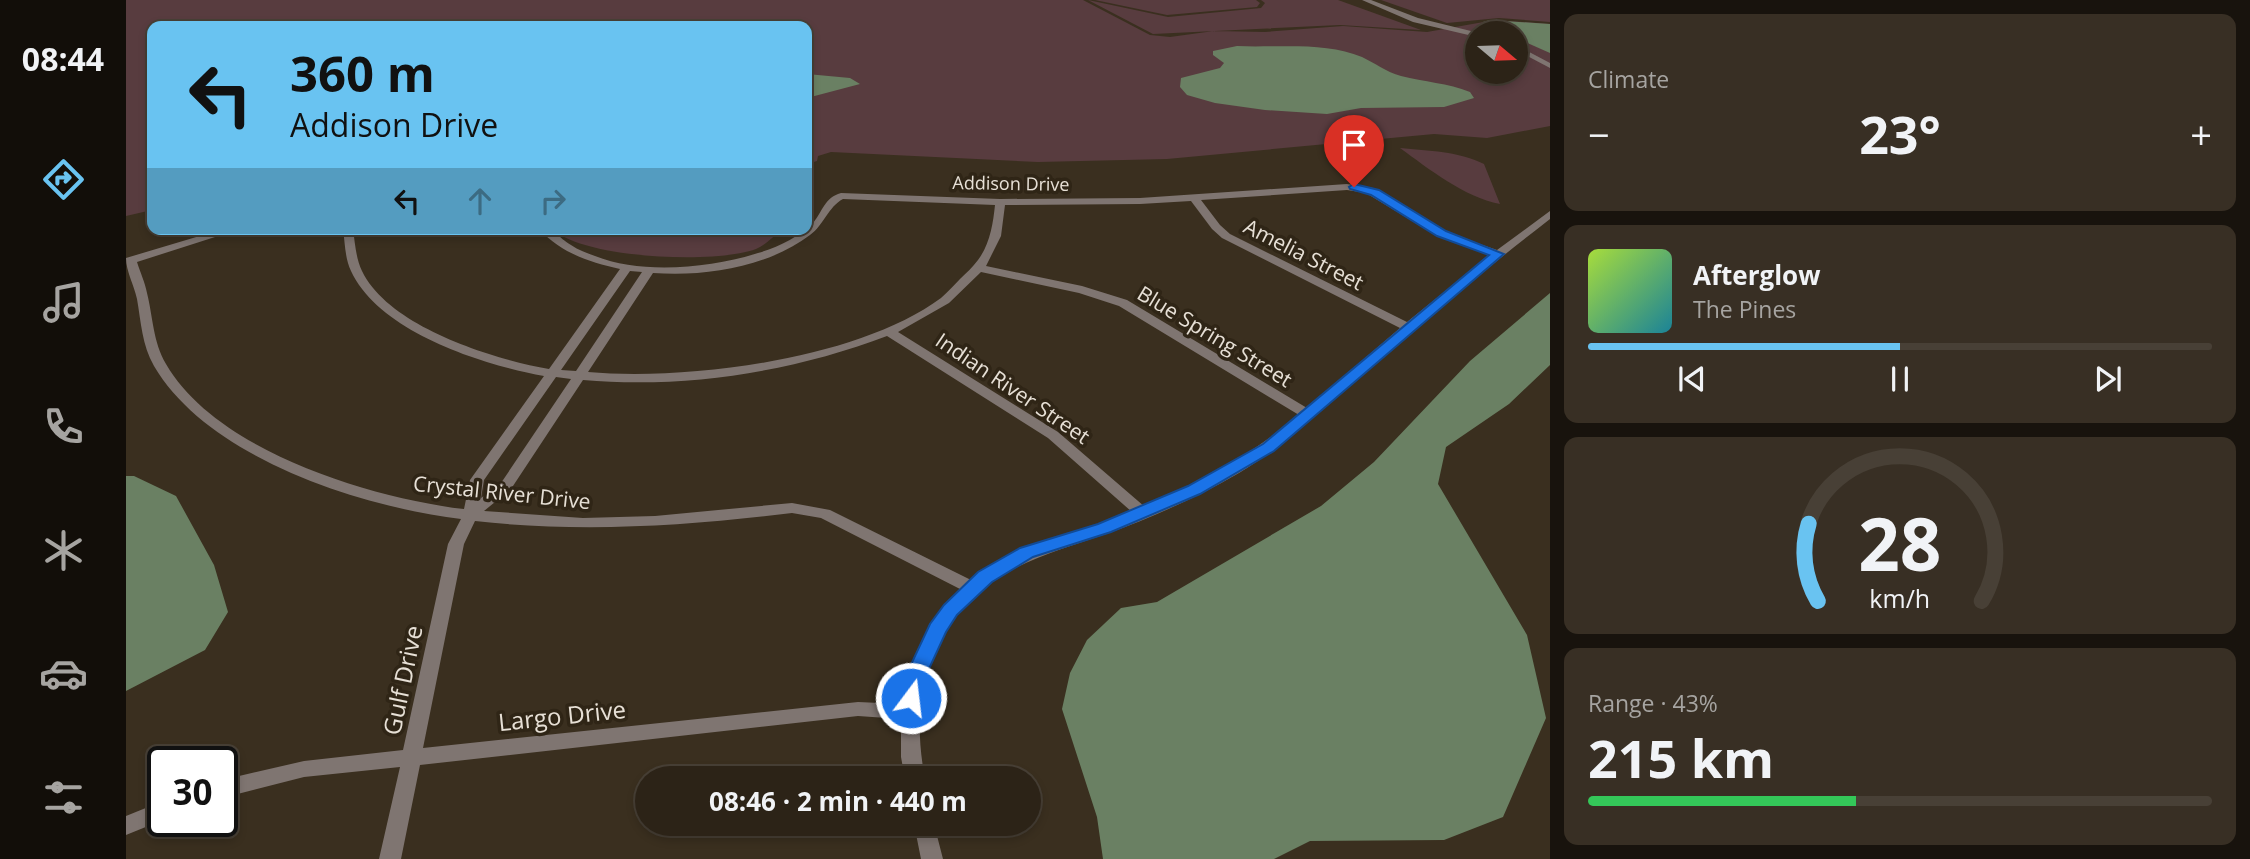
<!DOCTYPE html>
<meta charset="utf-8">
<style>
:root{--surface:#2c2317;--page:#382f24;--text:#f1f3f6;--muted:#a6a4a1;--line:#484036;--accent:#69c3f1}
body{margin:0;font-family:"Open Sans",sans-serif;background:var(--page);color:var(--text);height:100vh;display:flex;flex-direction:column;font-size:26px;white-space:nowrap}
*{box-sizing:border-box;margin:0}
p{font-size:23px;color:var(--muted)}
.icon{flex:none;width:38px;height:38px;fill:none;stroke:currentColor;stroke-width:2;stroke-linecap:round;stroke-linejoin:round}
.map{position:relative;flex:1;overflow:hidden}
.sheet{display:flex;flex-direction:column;gap:14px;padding:14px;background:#18130d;width:700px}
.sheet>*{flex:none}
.top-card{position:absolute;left:21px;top:21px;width:665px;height:214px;border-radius:14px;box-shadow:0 4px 10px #0003,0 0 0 2px var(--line);background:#69c3f1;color:#111;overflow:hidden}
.needle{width:46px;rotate:109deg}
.fabs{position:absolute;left:1339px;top:21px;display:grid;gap:14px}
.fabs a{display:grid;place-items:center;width:63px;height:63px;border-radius:50%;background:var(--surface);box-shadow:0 4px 10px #0003,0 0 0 2px var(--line);font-size:35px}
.speed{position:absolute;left:21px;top:746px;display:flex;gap:14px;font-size:35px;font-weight:700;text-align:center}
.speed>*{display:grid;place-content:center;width:91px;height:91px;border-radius:50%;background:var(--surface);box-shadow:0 4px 10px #0003,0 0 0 2px var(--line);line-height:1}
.speed .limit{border:4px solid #111;border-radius:10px;background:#fff;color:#111}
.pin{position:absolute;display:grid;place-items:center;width:60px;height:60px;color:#fff;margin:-72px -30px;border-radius:50% 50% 50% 0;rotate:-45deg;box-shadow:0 0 7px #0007}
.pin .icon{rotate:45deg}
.me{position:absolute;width:77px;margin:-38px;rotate:15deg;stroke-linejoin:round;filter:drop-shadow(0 0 5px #0008)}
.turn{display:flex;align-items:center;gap:24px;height:147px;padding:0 28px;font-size:32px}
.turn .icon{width:91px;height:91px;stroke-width:2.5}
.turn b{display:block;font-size:49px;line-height:60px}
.lanes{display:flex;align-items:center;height:66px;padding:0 28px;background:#0003;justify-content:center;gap:35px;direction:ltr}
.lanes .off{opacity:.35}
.big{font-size:52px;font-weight:700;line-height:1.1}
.sheet .card{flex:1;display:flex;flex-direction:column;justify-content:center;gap:10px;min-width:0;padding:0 24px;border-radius:14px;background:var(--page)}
.sheet .dial{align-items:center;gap:0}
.dial svg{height:182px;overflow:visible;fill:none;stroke:var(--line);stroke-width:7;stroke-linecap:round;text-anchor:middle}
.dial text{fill:var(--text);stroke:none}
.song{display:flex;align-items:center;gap:21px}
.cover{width:84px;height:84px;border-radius:10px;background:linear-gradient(135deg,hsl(80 70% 55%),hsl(190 70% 35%))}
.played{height:7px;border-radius:4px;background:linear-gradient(90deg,var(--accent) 50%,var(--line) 50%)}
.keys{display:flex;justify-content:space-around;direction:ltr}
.heat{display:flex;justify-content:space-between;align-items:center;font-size:38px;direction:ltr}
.charge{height:10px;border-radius:5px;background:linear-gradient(90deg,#34c759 43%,var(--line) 0)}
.trip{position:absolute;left:509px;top:766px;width:406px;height:70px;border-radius:35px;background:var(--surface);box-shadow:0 4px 10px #0003,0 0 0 2px var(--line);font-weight:700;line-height:70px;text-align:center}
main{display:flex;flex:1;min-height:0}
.menu{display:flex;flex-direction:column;width:126px;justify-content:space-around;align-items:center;background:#120e09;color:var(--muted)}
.menu .icon{width:49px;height:49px}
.menu .on{color:var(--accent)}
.menu b{font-size:32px;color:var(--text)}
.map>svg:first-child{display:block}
.green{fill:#583c3f;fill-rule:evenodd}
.water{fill:#6a8063}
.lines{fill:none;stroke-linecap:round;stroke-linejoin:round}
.street{fill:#7f7571;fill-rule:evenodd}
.route{fill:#1a73e8;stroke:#114b97;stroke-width:2}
.labels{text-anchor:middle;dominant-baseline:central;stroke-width:7;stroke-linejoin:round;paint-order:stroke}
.far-street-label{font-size:18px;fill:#e7e0d6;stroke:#2f2516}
.street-label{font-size:21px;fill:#e7e0d6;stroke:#2f2516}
.near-street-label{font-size:24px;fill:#e7e0d6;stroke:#2f2516}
</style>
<main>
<nav class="menu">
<b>08:44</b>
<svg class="icon on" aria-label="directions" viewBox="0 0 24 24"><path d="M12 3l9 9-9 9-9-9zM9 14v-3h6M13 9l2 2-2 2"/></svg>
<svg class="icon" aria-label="music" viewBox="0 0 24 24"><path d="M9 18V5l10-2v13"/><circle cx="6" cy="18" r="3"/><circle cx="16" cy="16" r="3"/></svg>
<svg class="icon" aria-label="phone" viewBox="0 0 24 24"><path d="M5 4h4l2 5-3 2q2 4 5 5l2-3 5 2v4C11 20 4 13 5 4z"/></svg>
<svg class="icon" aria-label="climate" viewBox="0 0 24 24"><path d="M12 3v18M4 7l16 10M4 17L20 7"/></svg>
<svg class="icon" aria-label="car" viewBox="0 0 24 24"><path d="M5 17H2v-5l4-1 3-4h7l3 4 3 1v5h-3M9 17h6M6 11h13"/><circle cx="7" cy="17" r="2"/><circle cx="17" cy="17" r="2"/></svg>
<svg class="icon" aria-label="filters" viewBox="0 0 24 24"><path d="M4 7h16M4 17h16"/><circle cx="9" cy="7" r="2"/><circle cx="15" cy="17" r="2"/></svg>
</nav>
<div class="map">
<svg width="1424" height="859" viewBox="0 0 1424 859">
<rect width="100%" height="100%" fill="#3a2f1f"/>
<path class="green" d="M 0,0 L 957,0 L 1024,35 L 1044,37 L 1088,31 L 1139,32 L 1217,26 L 1301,32 L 1369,20 L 1424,24 L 1424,126 L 1361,138 L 1308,134 L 1041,159 L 912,162 L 705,152 L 692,156 L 691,161 L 681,164 L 681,26 L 26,26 L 26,210 L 0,216 ZM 1351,33 L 1390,33 L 1390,72 L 1351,72 Z
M 962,0 L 1042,17 L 1135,8 L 1139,3 L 1135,0 L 1212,0 L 1295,30 L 1214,25 L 1027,34 Z
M 969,0 L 1130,0 L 1134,3 L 1131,7 L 1041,15 Z
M 1255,0 L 1424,0 L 1424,22 L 1373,18 L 1321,23 Z
M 1274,148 C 1303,151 1332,151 1358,164 L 1374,204 C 1338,197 1303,169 1274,148 Z
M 427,229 L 655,229 C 649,236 639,245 630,249 C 591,264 457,259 427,229 Z"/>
<path class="water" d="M 1364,20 L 1424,24 L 1424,53 L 1390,38 L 1390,33 L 1376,33 L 1356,27 L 1357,22 Z
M 1111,46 C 1150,48 1199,41 1236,57 C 1249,63 1260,72 1275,76 C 1298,82 1322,83 1344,92 L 1348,98 L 1318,107 L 1235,108 L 1201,114 L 1139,110 L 1089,103 L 1061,95 L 1054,87 L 1055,78 L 1094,68 L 1098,63 L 1087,55 L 1087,51 Z
M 681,74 L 724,78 L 734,84 L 681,98 Z
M 1424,293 L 1424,365 L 1383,404 L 1320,447 L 1312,484 L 1401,635 L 1420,718 L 1377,817 L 1318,840 L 1184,841 L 1148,859 L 977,859 L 971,817 L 936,709 L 944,673 L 961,640 L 995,608 L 1031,602 L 1195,506 L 1248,462 L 1344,361 Z
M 0,476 L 8,476 L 50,496 L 88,565 L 102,612 L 79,650 L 0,691 Z"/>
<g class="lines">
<path class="street" d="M 1236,0 L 1245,0 L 1292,18 L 1353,33 L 1351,37 L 1287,22 Z
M 1390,45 L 1424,63 L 1424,68 L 1390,50 Z
M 1221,184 L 1247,188 L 1319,232 L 1371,250 L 1424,211 L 1424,219 C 1361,268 1300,318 1240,370 C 1199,406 1160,445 1113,473 C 1072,497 1027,517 983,533 C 927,552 871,566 831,613 C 792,660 788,721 799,779 L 779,779 L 775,757 L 775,719 L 732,716 L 294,765 L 275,859 L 253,859 L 274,767 L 178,777 L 96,798 L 96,780 L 178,761 L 277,750 L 322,544 L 335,519 C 235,507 82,458 28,366 C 16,345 15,322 11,299 C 8,285 0,271 0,258 L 97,229 L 114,229 L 11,262 C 14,272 19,282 21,293 C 27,317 27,342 40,364 C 90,451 245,498 338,509 L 344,480 L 418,376 C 357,365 253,332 225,271 C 219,259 219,243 217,229 L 227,229 C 229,243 230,259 236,271 C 263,327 367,359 423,369 L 494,269 C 463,262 435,253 413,229 C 431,229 431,237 445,245 C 452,250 461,253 469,256 C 516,275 585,268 632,253 C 651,248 674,236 687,223 C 697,211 698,198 715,193 L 874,199 L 1014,198 ZM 1221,190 L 1240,193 L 1311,236 L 1364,255 L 1281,322 L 1104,234 L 1094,225 L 1075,200 ZM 717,199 L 869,205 C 867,224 864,244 852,260 C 847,267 840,273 834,279 C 828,285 822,292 815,298 C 733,359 562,381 462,372 L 527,273 C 579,277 642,267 684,235 C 698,225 702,207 717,199 ZM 1065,201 L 1086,229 L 1096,238 L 1274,328 L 1181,408 L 1001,300 L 956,286 L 860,266 L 875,236 L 879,205 L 1014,204 ZM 504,271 L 516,272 L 450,371 L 435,370 ZM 855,272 L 953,293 L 993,306 L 1173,415 C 1126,454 1075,483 1019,507 L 932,432 L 772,332 L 823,303 ZM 761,336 L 922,438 L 1006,512 L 889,553 L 871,562 L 845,580 L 704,510 L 666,503 L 529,516 L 457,518 L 358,511 L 385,489 L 457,380 C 559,389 666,372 761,336 ZM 430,377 L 445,379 L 375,483 L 355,498 L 358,480 ZM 666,513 L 695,518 L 834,589 C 802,622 782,659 776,704 L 732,702 L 297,748 L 338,544 L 349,521 C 455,533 561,526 666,513 Z
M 37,801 L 37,820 L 0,835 L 0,816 Z
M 788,824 L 808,824 L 817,859 L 795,859 Z"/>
</g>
<path class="route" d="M 1228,184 L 1253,190 L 1320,231 L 1378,254 L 1148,451 L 1074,494 L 985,532 L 907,557 L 866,582 L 831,615 L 820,632 L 801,673 L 793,704 L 785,707 L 778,704 L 775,698 L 781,673 L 804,624 L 818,605 L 852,572 L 894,548 L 972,524 L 1062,486 L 1137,444 L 1363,255 L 1311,236 L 1245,195 L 1224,189 L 1223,187 Z"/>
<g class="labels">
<g class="far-street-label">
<text transform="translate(885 183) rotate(1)">Addison Drive</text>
</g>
<g class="street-label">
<text transform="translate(1178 254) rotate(27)">Amelia Street</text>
<text transform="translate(1089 336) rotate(31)">Blue Spring Street</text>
<text transform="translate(887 388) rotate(34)">Indian River Street</text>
<text transform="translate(376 492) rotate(6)">Crystal River Drive</text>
</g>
<g class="near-street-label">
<text transform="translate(276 680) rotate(-78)">Gulf Drive</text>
<text transform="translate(436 715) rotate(-6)">Largo Drive</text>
</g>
</g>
</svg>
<div class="fabs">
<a><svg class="needle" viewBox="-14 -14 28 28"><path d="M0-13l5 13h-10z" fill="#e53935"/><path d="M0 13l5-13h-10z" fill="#a6a4a1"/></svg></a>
</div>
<div class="speed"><div class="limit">30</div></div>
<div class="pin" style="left:1228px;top:187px;background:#d93025"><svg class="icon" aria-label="arrive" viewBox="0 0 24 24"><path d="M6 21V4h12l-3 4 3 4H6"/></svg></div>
<svg class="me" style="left:785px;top:698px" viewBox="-20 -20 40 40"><circle r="17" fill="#1a73e8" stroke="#fff" stroke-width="3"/><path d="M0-11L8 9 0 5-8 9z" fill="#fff"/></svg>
<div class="trip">08:46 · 2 min · 440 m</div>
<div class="top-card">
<div class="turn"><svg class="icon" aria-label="left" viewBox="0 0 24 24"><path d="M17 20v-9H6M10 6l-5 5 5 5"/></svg><div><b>360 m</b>Addison Drive</div></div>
<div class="lanes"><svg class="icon" aria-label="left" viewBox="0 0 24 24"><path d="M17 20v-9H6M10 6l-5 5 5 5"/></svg><svg class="icon off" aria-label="ahead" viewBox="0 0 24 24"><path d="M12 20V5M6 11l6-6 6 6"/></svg><svg class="icon off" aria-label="right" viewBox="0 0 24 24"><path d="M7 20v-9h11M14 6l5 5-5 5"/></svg></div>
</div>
</div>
<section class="sheet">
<div class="card"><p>Climate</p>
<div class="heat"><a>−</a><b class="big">23°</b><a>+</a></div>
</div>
<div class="card">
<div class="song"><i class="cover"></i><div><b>Afterglow</b><p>The Pines</p></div></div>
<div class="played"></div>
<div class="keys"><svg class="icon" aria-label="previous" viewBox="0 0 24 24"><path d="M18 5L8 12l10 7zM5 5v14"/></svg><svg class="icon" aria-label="pause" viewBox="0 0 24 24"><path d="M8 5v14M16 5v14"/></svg><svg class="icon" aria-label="next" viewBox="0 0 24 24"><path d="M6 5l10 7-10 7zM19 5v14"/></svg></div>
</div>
<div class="card dial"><svg viewBox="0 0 100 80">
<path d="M14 69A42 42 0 1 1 86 69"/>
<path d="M14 69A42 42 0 0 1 10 35" stroke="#69c3f1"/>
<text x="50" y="56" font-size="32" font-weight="700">28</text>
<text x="50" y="72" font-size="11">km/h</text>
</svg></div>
<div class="card"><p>Range · 43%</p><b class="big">215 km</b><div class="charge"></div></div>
</section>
</main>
